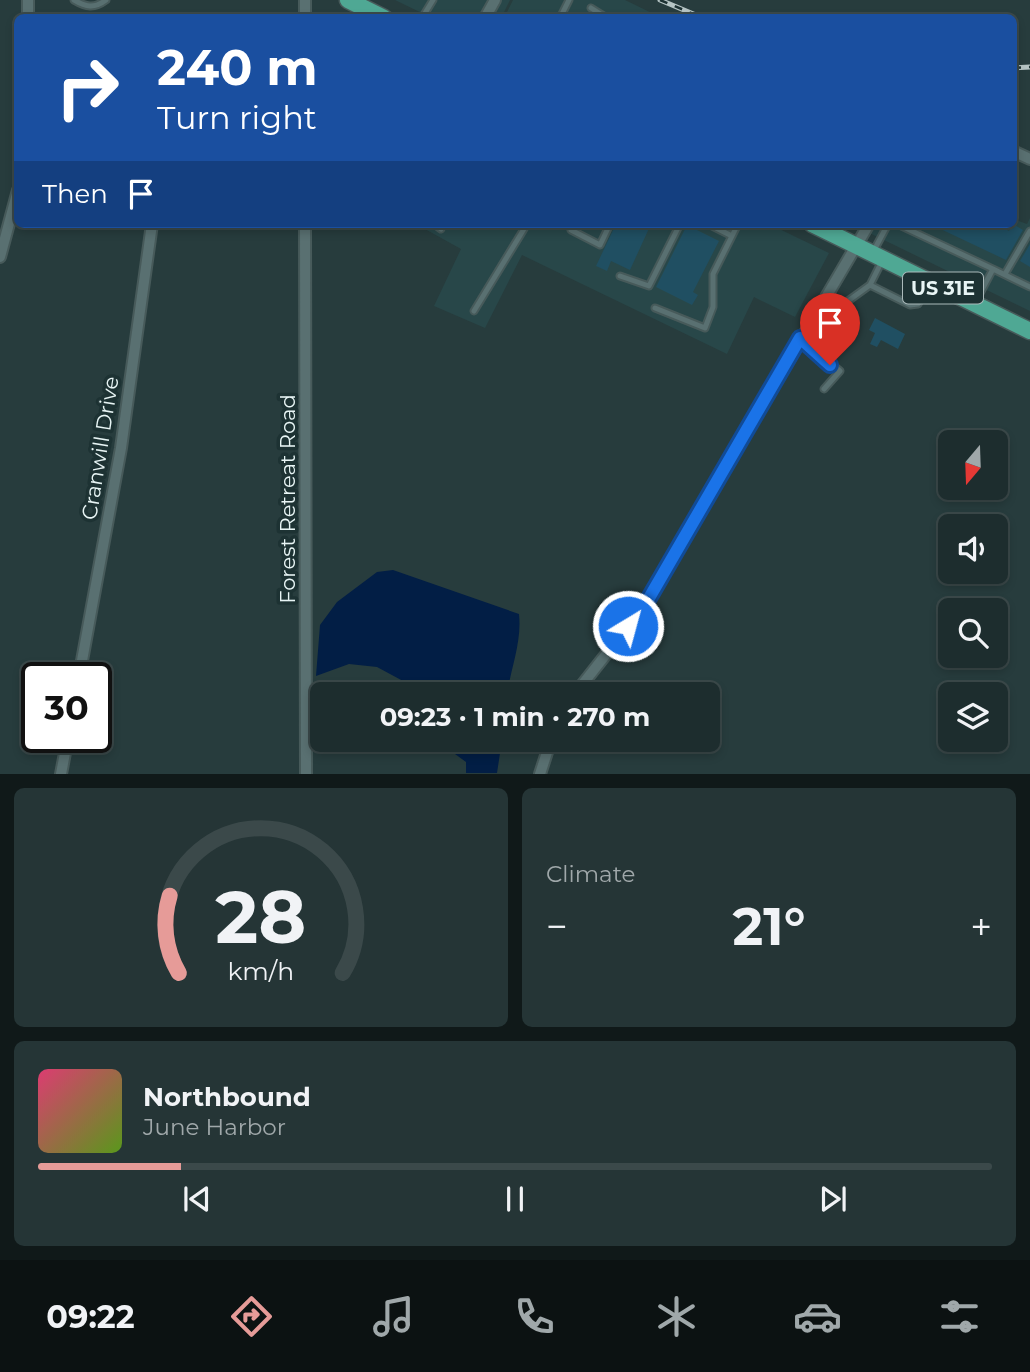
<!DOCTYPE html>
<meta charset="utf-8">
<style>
:root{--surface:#1d2d2e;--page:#253536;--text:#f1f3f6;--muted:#a0a8aa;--line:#3b494a;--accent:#e69b98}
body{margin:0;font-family:Montserrat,sans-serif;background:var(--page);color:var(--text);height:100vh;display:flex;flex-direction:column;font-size:26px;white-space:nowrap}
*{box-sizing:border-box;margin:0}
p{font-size:23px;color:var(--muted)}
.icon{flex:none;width:38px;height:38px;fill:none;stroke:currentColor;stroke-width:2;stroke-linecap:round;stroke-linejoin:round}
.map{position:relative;height:774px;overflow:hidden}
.sheet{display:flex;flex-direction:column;gap:14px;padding:14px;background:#101919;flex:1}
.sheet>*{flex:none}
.hud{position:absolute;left:14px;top:14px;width:1003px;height:214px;border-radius:10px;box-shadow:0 4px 10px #0003,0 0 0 2px var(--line);background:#1a4fa0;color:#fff;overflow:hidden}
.needle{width:46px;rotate:199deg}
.fabs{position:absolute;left:938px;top:430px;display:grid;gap:14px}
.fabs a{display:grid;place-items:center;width:70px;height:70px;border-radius:10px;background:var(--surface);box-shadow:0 4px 10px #0003,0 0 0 2px var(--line);font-size:35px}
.speed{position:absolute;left:21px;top:662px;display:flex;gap:14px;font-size:35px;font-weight:700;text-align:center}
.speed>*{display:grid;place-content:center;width:91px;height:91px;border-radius:50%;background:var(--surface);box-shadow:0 4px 10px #0003,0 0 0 2px var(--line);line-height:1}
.speed .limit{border:4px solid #111;border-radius:10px;background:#fff;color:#111}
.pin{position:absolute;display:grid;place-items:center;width:60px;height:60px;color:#fff;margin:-72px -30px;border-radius:50% 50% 50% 0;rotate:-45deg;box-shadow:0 0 7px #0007}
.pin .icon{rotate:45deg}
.me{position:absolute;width:77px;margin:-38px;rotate:37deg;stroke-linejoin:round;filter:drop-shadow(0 0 5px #0008)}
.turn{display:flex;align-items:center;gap:24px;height:147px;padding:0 28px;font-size:32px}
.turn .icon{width:91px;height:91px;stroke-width:2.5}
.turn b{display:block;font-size:49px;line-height:60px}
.then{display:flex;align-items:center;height:66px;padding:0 28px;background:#0003;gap:14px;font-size:26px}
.big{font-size:52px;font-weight:700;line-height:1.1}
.sheet .widget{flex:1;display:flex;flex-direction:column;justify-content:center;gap:10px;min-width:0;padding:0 24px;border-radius:10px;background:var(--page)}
.sheet .dial{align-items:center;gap:0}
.dial svg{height:182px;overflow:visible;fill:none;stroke:var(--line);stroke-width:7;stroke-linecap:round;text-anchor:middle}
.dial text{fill:var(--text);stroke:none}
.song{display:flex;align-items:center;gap:21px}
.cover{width:84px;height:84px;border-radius:10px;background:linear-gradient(135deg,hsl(340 70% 55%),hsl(90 70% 35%))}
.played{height:7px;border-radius:4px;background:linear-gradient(90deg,var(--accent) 15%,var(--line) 15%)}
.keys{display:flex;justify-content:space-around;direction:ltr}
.heat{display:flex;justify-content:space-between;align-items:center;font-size:38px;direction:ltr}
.sheet .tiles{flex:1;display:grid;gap:14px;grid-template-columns:1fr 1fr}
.widget:last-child{grid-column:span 2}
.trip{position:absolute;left:310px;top:682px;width:410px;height:70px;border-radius:10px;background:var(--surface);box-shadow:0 4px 10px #0003,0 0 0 2px var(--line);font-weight:700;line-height:70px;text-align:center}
.dock{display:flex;height:112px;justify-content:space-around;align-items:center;background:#0c1212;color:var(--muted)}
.dock .icon{width:49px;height:49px}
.dock .on{color:var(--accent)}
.dock b{font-size:32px;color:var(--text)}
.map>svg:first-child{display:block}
.built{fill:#284749}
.water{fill:#021e45}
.building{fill:#204f62}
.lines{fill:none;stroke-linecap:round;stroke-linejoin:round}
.service-casing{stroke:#475a5a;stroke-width:9}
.minor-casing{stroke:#475a5a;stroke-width:14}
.primary-casing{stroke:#475a5a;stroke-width:19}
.service{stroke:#597071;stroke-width:5}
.minor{stroke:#597071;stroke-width:10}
.primary{stroke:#4fa894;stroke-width:16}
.rail-casing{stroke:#b5c4c4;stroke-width:5}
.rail{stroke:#1d3233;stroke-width:2.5;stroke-dasharray:8;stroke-linecap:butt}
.route-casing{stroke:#114b97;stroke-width:18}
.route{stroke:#1a73e8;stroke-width:12}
.labels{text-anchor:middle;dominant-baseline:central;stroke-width:7;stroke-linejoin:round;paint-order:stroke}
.shield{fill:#1d3233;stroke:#abbabb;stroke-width:2}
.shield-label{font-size:19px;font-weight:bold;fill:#e8f5f5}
.street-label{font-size:21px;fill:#e8f5f5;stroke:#1d3233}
</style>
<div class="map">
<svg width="1030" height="774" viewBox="0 0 1030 774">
<rect width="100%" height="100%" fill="#273c3d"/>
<path class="built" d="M 395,0 L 510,0 L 501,18 L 430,17 Z
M 513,0 L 625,0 L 660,17 L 504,18 Z
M 1030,218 L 1030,311 L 851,224 L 1013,224 L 1013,219 L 1027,224 Z
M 416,224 L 769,224 L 829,253 L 795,317 L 754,297 L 727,354 L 522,255 L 485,328 L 434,306 L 461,249 Z"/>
<path class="water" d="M 393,570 L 519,614 C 522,642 511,667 507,695 L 429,695 L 377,667 L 349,664 L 316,676 L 320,625 L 337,602 L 377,572 Z
M 451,740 L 502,740 L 497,773 L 466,773 L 466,762 L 455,754 Z"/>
<path class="building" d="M 616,224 L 651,224 L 630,270 L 611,261 L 607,271 L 596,266 Z
M 930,224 L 997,224 L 1009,231 L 1013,224 L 1023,230 L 1006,260 Z
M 687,225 L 719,241 L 693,292 L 698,295 L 692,305 L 656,287 Z
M 1030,244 L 1030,267 L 1020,261 Z
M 875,318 L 905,334 L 898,349 L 881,340 L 877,347 L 870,344 L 875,333 L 869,330 Z"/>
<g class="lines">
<g class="service-casing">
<path id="service" d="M 74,0 C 86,7 94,9 106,0
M 591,8 L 607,18
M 422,18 L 433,0
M 560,18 L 569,0
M 434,224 L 441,229
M 573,224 L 571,230 L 600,245 L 610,224
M 708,224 L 732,236
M 897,224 L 993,269
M 873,252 L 888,224
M 882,261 L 870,285 L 910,305 L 918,304 L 929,284
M 1005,274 L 1030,231
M 620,276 L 649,286 L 680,224
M 826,296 L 841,306 L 870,285
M 976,301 L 993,269 L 1030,287
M 655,308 L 705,328 L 713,307 L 713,274 L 738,224
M 474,311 L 527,224
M 800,338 L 840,371 L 824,389"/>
</g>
<g class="minor-casing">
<path id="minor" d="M 28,0 L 28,18
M 305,0 L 305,18
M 485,18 L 495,0
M 1013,151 L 1030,159
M 305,224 L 306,774
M 0,257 L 18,190
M 79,677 L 121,448 L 152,224
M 574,695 L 645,605 L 869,224
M 61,774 L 68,737
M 540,774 L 551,740"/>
</g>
<g class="primary-casing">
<path id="primary" d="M 348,0 L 384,18
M 812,224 L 1030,331"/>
</g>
<use href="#service" class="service"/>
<use href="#minor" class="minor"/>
<use href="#primary" class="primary"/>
<g class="rail-casing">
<path id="rail" d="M 660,0 L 703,18
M 1013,68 L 1030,67"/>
</g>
<use href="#rail" class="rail"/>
</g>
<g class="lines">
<g class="route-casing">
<path id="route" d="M 628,626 L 645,605 L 800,338 L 830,365"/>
</g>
<use href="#route" class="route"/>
</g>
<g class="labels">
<rect class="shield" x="903" y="272.5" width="80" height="31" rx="5"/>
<g class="shield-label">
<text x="943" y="288">US 31E</text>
</g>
<g class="street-label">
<text transform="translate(100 448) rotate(-81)">Cranwill Drive</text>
<text transform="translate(287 499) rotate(-90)">Forest Retreat Road</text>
</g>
</g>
</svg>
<div class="fabs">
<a><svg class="needle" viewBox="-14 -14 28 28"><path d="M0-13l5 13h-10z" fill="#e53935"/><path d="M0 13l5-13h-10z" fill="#a0a8aa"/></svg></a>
<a><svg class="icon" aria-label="sound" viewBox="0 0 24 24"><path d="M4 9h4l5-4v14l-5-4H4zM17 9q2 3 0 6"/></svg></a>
<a><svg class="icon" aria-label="search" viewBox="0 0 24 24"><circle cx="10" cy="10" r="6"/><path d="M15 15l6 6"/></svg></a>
<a><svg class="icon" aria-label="layers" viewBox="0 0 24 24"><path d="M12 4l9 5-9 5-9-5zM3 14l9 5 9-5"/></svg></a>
</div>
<div class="speed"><div class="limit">30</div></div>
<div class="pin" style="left:830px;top:365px;background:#d93025"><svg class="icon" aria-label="arrive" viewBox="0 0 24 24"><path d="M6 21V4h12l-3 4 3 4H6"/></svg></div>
<svg class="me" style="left:628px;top:626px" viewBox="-20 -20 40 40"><circle r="17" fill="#1a73e8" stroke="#fff" stroke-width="3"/><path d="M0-11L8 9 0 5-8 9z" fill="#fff"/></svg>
<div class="trip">09:23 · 1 min · 270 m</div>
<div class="hud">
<div class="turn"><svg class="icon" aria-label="right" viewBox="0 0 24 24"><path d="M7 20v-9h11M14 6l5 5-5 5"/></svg><div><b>240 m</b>Turn right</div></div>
<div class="then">Then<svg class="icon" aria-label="arrive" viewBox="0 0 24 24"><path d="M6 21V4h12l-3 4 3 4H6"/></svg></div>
</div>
</div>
<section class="sheet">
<div class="tiles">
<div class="widget dial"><svg viewBox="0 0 100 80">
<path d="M14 69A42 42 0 1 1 86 69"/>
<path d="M14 69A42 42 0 0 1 10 35" stroke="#e69b98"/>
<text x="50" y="56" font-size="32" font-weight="700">28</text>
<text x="50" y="72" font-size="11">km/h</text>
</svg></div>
<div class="widget"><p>Climate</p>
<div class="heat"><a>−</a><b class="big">21°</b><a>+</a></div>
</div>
<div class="widget">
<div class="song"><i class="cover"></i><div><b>Northbound</b><p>June Harbor</p></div></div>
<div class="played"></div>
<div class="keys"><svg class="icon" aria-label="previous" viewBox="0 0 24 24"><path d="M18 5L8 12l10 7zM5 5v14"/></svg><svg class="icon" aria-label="pause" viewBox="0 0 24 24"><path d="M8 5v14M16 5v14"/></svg><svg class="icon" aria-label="next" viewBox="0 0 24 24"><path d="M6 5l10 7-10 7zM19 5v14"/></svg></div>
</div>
</div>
</section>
<nav class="dock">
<b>09:22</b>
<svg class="icon on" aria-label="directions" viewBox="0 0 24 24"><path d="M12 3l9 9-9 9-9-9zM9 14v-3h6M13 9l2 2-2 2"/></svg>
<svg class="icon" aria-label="music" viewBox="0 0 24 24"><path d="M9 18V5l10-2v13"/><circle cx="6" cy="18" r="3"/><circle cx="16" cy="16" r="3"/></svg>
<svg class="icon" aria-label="phone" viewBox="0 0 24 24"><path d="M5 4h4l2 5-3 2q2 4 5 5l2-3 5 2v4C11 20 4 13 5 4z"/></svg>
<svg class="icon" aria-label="climate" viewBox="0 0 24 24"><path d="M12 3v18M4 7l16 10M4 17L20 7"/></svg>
<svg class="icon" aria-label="car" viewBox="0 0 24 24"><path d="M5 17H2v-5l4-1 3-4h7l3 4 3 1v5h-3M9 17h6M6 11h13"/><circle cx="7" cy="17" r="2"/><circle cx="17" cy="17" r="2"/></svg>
<svg class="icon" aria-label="filters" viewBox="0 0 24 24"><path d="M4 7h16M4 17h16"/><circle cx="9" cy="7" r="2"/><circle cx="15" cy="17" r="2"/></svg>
</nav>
